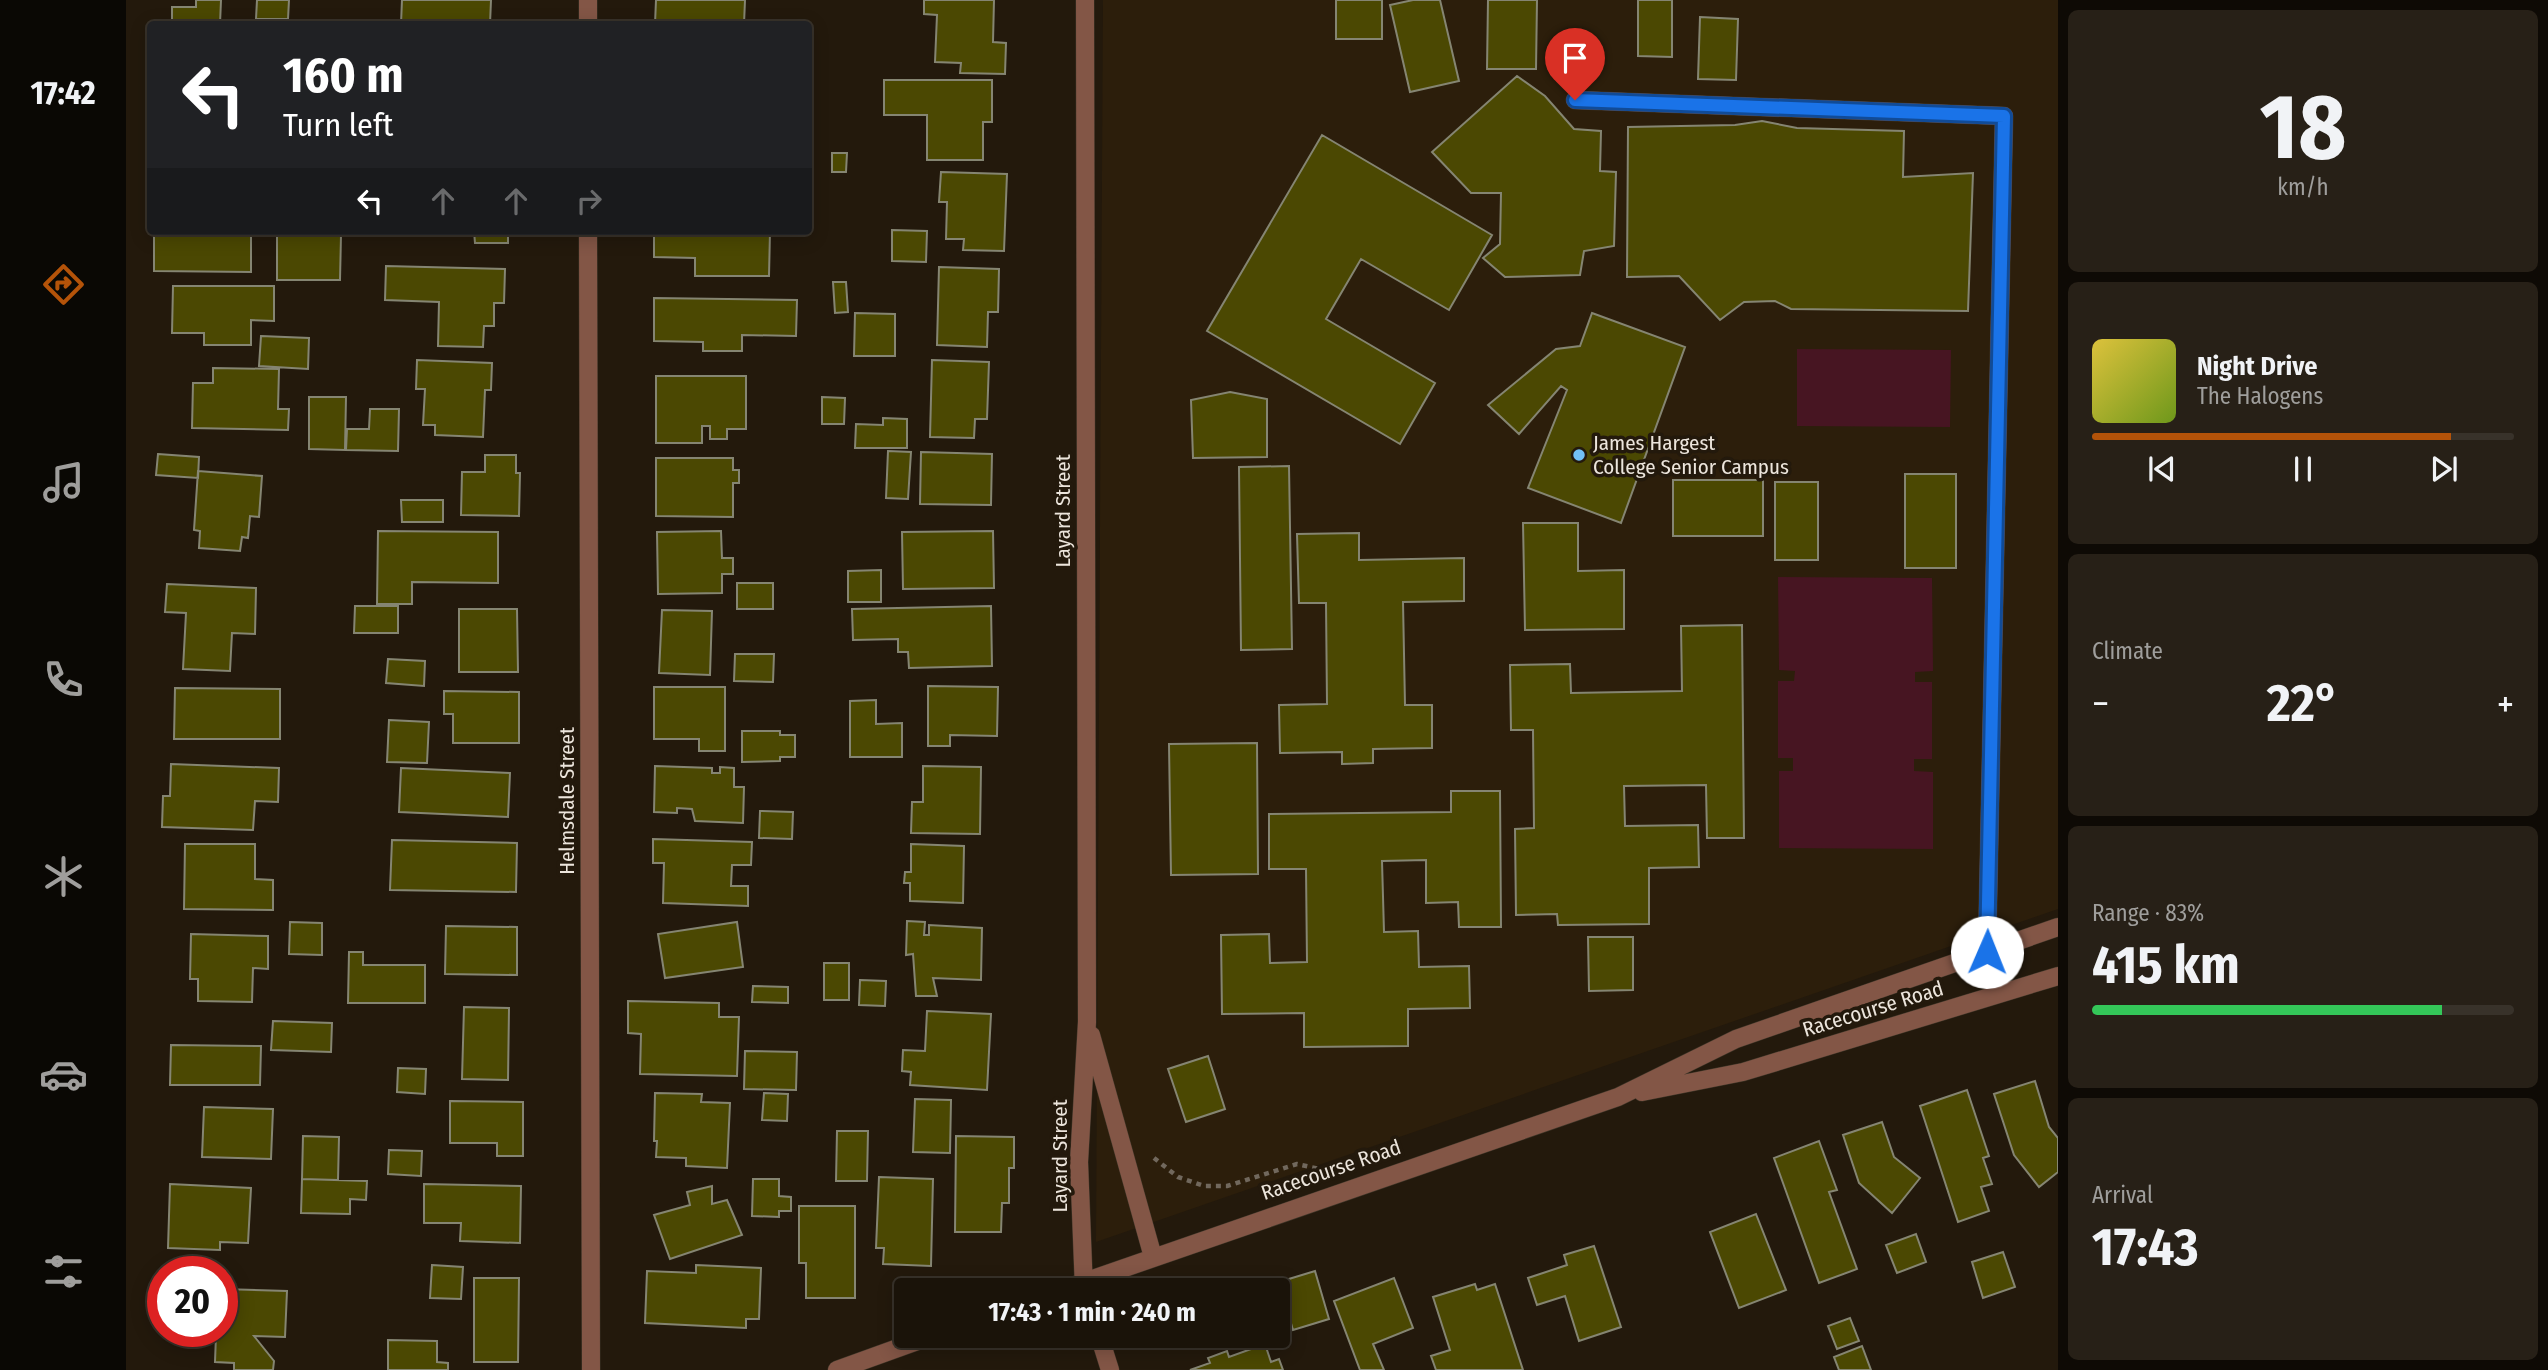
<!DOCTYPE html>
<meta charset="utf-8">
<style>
:root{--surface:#1a1309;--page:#272017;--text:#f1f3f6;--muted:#9f9e9c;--line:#38322a;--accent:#b45309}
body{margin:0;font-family:"Fira Sans Condensed",sans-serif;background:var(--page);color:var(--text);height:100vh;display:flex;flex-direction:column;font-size:26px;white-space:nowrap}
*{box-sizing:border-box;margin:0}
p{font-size:23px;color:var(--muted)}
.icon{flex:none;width:38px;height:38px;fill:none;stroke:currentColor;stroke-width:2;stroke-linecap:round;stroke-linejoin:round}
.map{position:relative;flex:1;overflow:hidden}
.sheet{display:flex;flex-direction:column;gap:10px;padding:10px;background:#0e0a05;width:490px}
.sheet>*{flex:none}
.top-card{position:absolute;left:21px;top:21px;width:665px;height:214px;border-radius:7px;box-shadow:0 4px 18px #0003,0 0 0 2px var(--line);background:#202124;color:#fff;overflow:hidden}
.speed{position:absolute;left:21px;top:1256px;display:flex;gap:14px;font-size:35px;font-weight:700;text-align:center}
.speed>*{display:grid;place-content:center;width:91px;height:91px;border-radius:50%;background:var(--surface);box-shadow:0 4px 18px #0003,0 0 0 2px var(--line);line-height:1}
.speed .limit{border:10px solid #d22;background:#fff;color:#111}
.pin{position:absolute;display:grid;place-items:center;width:60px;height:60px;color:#fff;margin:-72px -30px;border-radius:50% 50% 50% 0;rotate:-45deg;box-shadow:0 0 7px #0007}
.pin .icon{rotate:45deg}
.me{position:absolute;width:77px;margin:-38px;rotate:1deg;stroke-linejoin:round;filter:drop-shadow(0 0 5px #0008)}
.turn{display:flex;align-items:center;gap:24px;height:147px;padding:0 21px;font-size:32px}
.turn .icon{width:91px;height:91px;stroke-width:2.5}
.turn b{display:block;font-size:49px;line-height:60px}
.lanes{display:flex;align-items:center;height:66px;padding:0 21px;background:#0003;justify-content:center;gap:35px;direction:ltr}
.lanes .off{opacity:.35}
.big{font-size:52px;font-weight:700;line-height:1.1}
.sheet .widget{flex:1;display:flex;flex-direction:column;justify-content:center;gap:10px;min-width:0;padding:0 24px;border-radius:10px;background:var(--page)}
.sheet .dial{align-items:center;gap:0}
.dial b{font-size:91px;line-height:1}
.song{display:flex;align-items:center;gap:21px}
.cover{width:84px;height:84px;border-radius:10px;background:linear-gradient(135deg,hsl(50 70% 55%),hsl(80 70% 35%))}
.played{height:7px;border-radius:4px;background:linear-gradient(90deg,var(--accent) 85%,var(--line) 85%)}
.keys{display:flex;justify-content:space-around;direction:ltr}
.heat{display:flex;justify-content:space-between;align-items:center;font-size:38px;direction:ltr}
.charge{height:10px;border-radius:5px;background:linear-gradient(90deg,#34c759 83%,var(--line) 0)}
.trip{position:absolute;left:768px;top:1278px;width:396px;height:70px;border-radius:7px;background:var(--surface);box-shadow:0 4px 18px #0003,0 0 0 2px var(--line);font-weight:700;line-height:70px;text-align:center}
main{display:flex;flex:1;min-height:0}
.menu{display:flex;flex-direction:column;width:126px;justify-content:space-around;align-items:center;background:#0a0804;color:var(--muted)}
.menu .icon{width:49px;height:49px}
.menu .selected{color:var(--accent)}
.menu b{font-size:32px;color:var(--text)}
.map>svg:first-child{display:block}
.built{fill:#2c1e0b}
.green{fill:#471522}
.building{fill:#4b4802;stroke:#858572;stroke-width:2}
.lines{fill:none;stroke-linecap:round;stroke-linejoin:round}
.minor-casing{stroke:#3f3629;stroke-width:19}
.path{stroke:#71685d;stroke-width:4.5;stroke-dasharray:5 5;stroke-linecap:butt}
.minor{stroke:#835646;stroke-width:18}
.route-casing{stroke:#114b97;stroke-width:18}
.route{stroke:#1a73e8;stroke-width:12}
.poi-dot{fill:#72c1f5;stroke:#23190c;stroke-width:2.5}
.labels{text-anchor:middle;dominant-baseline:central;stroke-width:7;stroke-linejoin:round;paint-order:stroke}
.poi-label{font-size:21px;fill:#ece5dc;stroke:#23190c;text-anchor:start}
.street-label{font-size:21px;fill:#ece5dc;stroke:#23190c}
</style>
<main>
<nav class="menu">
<b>17:42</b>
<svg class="icon selected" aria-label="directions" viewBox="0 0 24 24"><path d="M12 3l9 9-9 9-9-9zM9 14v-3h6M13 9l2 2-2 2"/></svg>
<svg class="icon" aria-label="music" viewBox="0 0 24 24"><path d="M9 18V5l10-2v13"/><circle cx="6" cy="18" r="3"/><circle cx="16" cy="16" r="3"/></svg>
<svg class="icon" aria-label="phone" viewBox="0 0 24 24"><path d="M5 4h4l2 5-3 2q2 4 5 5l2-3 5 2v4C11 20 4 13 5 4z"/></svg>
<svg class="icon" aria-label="climate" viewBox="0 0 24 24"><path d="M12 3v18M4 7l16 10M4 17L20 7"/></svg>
<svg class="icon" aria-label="car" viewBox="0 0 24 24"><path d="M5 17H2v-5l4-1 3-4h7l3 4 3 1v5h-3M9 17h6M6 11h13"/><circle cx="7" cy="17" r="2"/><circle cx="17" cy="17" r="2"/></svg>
<svg class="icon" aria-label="filters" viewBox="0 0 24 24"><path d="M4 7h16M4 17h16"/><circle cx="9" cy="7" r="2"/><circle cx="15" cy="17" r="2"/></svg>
</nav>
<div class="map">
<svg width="1932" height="1370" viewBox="0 0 1932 1370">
<rect width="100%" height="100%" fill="#23190c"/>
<path class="built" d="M 977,0 L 1932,0 L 1932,909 L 970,1242 Z"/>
<path class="green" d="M 1671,349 L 1825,350 L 1824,427 L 1671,426 Z
M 1652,577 L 1806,578 L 1807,671 L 1789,672 L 1789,682 L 1806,682 L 1806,759 L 1788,759 L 1788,771 L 1807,772 L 1807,849 L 1653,848 L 1653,771 L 1667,771 L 1667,758 L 1652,758 L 1652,681 L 1668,681 L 1669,671 L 1653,670 Z"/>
<path class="building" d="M 70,0 L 95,0 L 94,24 L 46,24 L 46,7 L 70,7 Z
M 131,0 L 163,0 L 162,19 L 130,19 Z
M 276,0 L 365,0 L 364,24 L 275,24 Z
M 530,0 L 619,0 L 618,24 L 529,24 Z
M 798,0 L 868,0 L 867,42 L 880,43 L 879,74 L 834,73 L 835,63 L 809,62 L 811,15 L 798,14 Z
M 1210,0 L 1256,0 L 1256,39 L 1210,39 Z
M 1287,0 L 1314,0 L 1333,81 L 1284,92 L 1264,5 Z
M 1362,0 L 1411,0 L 1410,69 L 1361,69 Z
M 1512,0 L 1546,0 L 1546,57 L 1512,56 Z
M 1574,17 L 1612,19 L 1610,80 L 1572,79 Z
M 1391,76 L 1419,96 L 1448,129 L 1475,131 L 1474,171 L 1490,172 L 1488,246 L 1458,251 L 1454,275 L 1379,277 L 1357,258 L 1374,244 L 1375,193 L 1345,193 L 1306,152 Z
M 758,80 L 866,80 L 866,122 L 857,122 L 857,160 L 801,160 L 801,115 L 758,115 Z
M 1636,121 L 1671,128 L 1778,131 L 1777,177 L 1847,173 L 1842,311 L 1665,309 L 1649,301 L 1618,302 L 1594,320 L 1553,276 L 1501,277 L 1502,127 L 1609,125 Z
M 1196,135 L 1366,235 L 1323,310 L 1235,259 L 1200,319 L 1309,383 L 1274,444 L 1081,331 Z
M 706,153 L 721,153 L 720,172 L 706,172 Z
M 815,172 L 881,174 L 878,251 L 837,250 L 838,239 L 820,239 L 821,202 L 813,202 Z
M 766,230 L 801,231 L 800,262 L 766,261 Z
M 28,231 L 125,231 L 125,272 L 28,271 Z
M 295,231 L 322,231 L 322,234 L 295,235 Z
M 348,231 L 382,231 L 382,243 L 349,243 Z
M 528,231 L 644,231 L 643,276 L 569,276 L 569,258 L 528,257 Z
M 151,234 L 215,235 L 214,280 L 151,280 Z
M 260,266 L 379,269 L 378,303 L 368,303 L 368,326 L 358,326 L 357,347 L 312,346 L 313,302 L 259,300 Z
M 813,267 L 873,269 L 872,312 L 862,312 L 861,347 L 811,345 Z
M 707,282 L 720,282 L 722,312 L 709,313 Z
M 47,286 L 148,286 L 148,321 L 125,320 L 125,345 L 78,345 L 78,333 L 46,333 Z
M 528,298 L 671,300 L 670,336 L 616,335 L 616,351 L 577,351 L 577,342 L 528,341 Z
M 729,313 L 769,314 L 769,356 L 728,356 Z
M 1466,313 L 1559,347 L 1495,523 L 1402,488 L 1441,390 L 1435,386 L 1393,434 L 1362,405 L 1430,349 L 1454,346 Z
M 135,336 L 183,338 L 182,369 L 133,366 Z
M 291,360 L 366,363 L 365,390 L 359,390 L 357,437 L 309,435 L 309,425 L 297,425 L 299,389 L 290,389 Z
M 806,360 L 863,362 L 861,419 L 849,419 L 848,438 L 804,437 Z
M 87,368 L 153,369 L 152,409 L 163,409 L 162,430 L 66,428 L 67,383 L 87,383 Z
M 530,376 L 620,376 L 620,429 L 601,429 L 601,439 L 584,439 L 584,426 L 576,426 L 576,443 L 530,443 Z
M 1104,392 L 1141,399 L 1141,457 L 1067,458 L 1065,400 Z
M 183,397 L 220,397 L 219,450 L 183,449 Z
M 696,397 L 719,398 L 718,424 L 696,424 Z
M 244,409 L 273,409 L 272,451 L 220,450 L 221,429 L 243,429 Z
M 757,418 L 781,419 L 781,448 L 729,448 L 730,424 L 757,425 Z
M 762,451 L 785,452 L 782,499 L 760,498 Z
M 795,452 L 866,454 L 865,505 L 794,504 Z
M 32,454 L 73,457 L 72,478 L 30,475 Z
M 359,455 L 390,455 L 390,473 L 394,473 L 393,516 L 335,515 L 336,472 L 359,472 Z
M 530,458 L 607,458 L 607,470 L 613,470 L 613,483 L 607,483 L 607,517 L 530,516 Z
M 1163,466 L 1166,649 L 1115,650 L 1113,467 Z
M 72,471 L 136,476 L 133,517 L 124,516 L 122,538 L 116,537 L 114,551 L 73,548 L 74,531 L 68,530 Z
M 1779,474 L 1830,474 L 1830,568 L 1779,568 Z
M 1547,480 L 1637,480 L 1637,536 L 1547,536 Z
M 1649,482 L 1692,482 L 1692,560 L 1649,560 Z
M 275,500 L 317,500 L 317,522 L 276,522 Z
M 1397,523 L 1452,523 L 1452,571 L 1498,570 L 1498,629 L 1399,630 Z
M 252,531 L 372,532 L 372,583 L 286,582 L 286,604 L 251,604 Z
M 595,531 L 596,558 L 607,558 L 607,574 L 596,574 L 596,593 L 532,594 L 531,532 Z
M 867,531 L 868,588 L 777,589 L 776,532 Z
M 1233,533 L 1233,560 L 1338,558 L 1338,601 L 1277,602 L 1279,705 L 1306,705 L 1306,748 L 1247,749 L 1247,763 L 1216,764 L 1216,752 L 1154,753 L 1153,705 L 1201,704 L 1200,603 L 1173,603 L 1171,534 Z
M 755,570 L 755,602 L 722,602 L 722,571 Z
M 611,583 L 647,583 L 647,609 L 611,609 Z
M 41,584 L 130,588 L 129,634 L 106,633 L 104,671 L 57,669 L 60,613 L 39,612 Z
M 229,606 L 272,606 L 272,633 L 228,633 Z
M 865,606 L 866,666 L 783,668 L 782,652 L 772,652 L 772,639 L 727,640 L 726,609 Z
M 333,609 L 391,609 L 392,672 L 333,672 Z
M 536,610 L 586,611 L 584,675 L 533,673 Z
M 1616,625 L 1618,838 L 1581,838 L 1580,785 L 1498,786 L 1499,826 L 1572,825 L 1573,867 L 1523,868 L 1523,924 L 1432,925 L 1431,914 L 1390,915 L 1389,829 L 1408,828 L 1407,730 L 1385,730 L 1384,665 L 1444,664 L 1445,693 L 1556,691 L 1555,626 Z
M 609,654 L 648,654 L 647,682 L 608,681 Z
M 262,659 L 299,661 L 298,686 L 260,683 Z
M 802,686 L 872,687 L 871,736 L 824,735 L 824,746 L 802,746 Z
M 528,687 L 599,687 L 599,751 L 573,751 L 573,739 L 528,739 Z
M 49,688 L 154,689 L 154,739 L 48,739 Z
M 318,691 L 393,692 L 393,743 L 327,743 L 327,714 L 318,714 Z
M 750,700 L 750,724 L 776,723 L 776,757 L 724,757 L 724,701 Z
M 263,720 L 303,722 L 301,763 L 261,762 Z
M 616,731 L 654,731 L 654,735 L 669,735 L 669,757 L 654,757 L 654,761 L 616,762 Z
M 1131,743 L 1132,874 L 1045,875 L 1043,744 Z
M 45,764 L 153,768 L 152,802 L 129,801 L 127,830 L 36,827 L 37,796 L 44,796 Z
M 529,766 L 586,768 L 586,773 L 594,773 L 594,767 L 608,768 L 608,787 L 618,787 L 617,823 L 569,821 L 566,809 L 551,808 L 551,813 L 528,812 Z
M 797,766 L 855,767 L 854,834 L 785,833 L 786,802 L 797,802 Z
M 275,768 L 384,773 L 382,817 L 273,812 Z
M 1325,791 L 1374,791 L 1375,927 L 1333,927 L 1332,902 L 1300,903 L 1300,860 L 1256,861 L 1258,932 L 1292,931 L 1293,967 L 1343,966 L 1344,1008 L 1282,1009 L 1282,1046 L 1178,1047 L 1178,1013 L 1096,1014 L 1095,935 L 1143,934 L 1144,963 L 1181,962 L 1180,869 L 1143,869 L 1143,814 L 1325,812 Z
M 634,811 L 667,812 L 666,839 L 633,838 Z
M 527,839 L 626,842 L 625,865 L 606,865 L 605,886 L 622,886 L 622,906 L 537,903 L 538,863 L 527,863 Z
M 266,840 L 391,843 L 390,892 L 264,890 Z
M 59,844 L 129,844 L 129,879 L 147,880 L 147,910 L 58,909 Z
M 785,844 L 838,846 L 837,903 L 784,901 L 784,883 L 778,883 L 779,872 L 785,872 Z
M 781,921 L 799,922 L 798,935 L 803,935 L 803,925 L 856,928 L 855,980 L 807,978 L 811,996 L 790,996 L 787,954 L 780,955 Z
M 164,922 L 196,923 L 196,955 L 163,954 Z
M 611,922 L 617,967 L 539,978 L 532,934 Z
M 320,926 L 391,927 L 391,975 L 319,974 Z
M 65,934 L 142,936 L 142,969 L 127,968 L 126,1002 L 72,1001 L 72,979 L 64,979 Z
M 1462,937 L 1507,937 L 1507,990 L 1463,991 Z
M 223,952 L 237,952 L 237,965 L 299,965 L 299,1003 L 222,1003 Z
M 698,963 L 723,963 L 723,1000 L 698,1000 Z
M 734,980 L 760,981 L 759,1006 L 733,1005 Z
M 627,986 L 662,987 L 662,1003 L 626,1002 Z
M 502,1001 L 593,1003 L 593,1017 L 613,1017 L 611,1076 L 514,1074 L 515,1034 L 502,1033 Z
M 338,1007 L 383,1008 L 382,1080 L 336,1079 Z
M 801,1011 L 865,1014 L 861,1090 L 784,1085 L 785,1072 L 776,1071 L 777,1050 L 799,1051 Z
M 147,1021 L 206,1023 L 205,1052 L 145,1050 Z
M 45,1045 L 135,1046 L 134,1085 L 44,1085 Z
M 619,1051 L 671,1052 L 670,1090 L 618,1089 Z
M 1082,1056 L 1099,1109 L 1060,1122 L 1042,1069 Z
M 272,1068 L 300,1069 L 299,1094 L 271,1092 Z
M 1909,1081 L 1923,1127 L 1932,1138 L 1932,1172 L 1913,1187 L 1888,1155 L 1868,1094 Z
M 1841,1090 L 1863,1156 L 1857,1158 L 1866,1184 L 1855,1187 L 1863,1211 L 1832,1222 L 1794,1106 Z
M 529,1093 L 576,1094 L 575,1102 L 604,1103 L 601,1168 L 560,1166 L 560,1158 L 530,1157 L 531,1141 L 528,1141 Z
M 638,1093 L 662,1094 L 661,1121 L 636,1120 Z
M 789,1099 L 825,1100 L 824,1153 L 787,1152 Z
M 324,1101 L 397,1102 L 397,1156 L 371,1156 L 371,1143 L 324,1143 Z
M 78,1107 L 147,1109 L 145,1159 L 76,1157 Z
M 1756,1122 L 1768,1157 L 1794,1178 L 1766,1213 L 1733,1183 L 1717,1135 Z
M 711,1131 L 742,1131 L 741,1181 L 710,1181 Z
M 177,1136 L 213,1137 L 212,1180 L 176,1179 Z
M 830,1136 L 888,1137 L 888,1168 L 883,1168 L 883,1203 L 876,1203 L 875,1232 L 829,1232 Z
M 1693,1141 L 1711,1190 L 1703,1192 L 1731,1269 L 1693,1283 L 1648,1158 Z
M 263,1150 L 296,1151 L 295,1176 L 262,1174 Z
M 753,1177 L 807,1179 L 805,1266 L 757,1264 L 758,1248 L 750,1248 Z
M 176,1179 L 241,1181 L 240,1200 L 224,1199 L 224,1214 L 175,1213 Z
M 627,1179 L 653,1179 L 653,1196 L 665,1197 L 665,1211 L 653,1211 L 653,1217 L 626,1216 Z
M 44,1184 L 125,1188 L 122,1243 L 94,1242 L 94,1250 L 42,1248 Z
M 298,1184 L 395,1186 L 394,1243 L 334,1241 L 335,1223 L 298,1223 Z
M 586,1186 L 586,1204 L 601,1200 L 616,1235 L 544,1259 L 528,1215 L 564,1205 L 561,1192 Z
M 673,1206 L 729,1206 L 729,1298 L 680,1298 L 680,1263 L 673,1263 Z
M 1630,1214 L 1660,1290 L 1613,1308 L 1584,1232 Z
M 1790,1234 L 1800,1262 L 1771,1273 L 1760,1245 Z
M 1468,1246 L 1495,1327 L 1453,1341 L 1439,1296 L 1411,1305 L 1402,1278 L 1441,1265 L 1438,1255 Z
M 1877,1252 L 1889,1287 L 1857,1298 L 1846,1262 Z
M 306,1265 L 337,1267 L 335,1299 L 304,1298 Z
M 570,1265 L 635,1268 L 633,1319 L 620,1319 L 620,1328 L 519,1323 L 521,1271 L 570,1273 Z
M 1189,1271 L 1203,1319 L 1167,1330 L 1153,1282 Z
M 348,1278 L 393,1278 L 392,1362 L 348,1362 Z
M 1268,1278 L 1287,1328 L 1247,1344 L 1258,1370 L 1234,1370 L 1208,1301 Z
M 1349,1284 L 1351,1290 L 1369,1284 L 1397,1370 L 1310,1370 L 1305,1356 L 1324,1350 L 1307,1297 Z
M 96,1289 L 161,1291 L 159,1337 L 128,1336 L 148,1361 L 147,1370 L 108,1370 L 108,1363 L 89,1362 L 90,1335 L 70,1335 L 70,1332 L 96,1332 Z
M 1724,1318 L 1733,1341 L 1711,1349 L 1702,1326 Z
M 262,1340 L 311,1341 L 311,1362 L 322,1363 L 322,1370 L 262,1370 Z
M 1139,1344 L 1145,1362 L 1153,1359 L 1157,1370 L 1064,1370 L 1084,1363 L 1082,1358 L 1101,1351 L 1103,1357 Z
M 1736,1346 L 1745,1370 L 1713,1370 L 1708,1357 Z"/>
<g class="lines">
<g class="minor-casing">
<path id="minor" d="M 462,0 L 462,24
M 1449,100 L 1878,116 L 1861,952
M 462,231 L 465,1370
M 965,1035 L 1027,1257
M 1516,1092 L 1617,1072 L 1932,976
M 935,1290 L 1492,1097 L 1610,1039 L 1932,927
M 958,1290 L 953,1162 L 961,1022 L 959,0
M 973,1335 L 984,1370
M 711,1370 L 808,1335"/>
</g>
<path class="path" d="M 1028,1158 L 1052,1177 L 1078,1186 L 1101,1186 L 1171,1164 L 1198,1170"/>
<use href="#minor" class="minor"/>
</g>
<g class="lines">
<g class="route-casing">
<path id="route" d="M 1449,100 L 1878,116 L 1861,952"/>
</g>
<use href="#route" class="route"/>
</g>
<circle class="poi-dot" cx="1453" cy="455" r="7"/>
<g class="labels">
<g class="poi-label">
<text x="1467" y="443">James Hargest<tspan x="1467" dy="24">College Senior Campus</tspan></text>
</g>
<g class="street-label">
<text transform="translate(937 511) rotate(-90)">Layard Street</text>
<text transform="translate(441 801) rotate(-90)">Helmsdale Street</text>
<text transform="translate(1747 1009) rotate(-17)">Racecourse Road</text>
<text transform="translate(934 1156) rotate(-90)">Layard Street</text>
<text transform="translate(1205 1170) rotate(-19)">Racecourse Road</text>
</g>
</g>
</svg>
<div class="speed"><div class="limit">20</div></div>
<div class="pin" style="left:1449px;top:100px;background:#d93025"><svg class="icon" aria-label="arrive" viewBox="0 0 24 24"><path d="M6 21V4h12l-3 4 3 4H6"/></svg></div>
<svg class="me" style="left:1861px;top:952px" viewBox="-20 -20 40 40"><circle r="19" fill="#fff"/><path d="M0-13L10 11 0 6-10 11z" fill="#1a73e8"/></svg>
<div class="trip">17:43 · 1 min · 240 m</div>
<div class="top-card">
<div class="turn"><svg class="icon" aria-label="left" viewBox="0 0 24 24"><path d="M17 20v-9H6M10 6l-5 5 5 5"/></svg><div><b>160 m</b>Turn left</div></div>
<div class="lanes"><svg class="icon" aria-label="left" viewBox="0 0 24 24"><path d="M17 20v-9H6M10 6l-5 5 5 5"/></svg><svg class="icon off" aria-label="ahead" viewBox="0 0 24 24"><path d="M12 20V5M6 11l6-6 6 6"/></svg><svg class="icon off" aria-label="ahead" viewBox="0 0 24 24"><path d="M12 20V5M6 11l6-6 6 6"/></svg><svg class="icon off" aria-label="right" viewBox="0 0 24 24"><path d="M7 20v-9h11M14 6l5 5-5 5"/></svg></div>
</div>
</div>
<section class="sheet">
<div class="widget dial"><b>18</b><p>km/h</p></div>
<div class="widget">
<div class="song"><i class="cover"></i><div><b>Night Drive</b><p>The Halogens</p></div></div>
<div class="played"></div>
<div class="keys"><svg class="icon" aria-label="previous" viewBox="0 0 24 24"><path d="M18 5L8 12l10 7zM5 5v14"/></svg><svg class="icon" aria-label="pause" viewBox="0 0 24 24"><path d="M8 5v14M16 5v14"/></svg><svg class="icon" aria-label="next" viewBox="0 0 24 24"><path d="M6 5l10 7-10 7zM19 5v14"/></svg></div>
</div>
<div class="widget"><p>Climate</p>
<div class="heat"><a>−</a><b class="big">22°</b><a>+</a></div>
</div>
<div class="widget"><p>Range · 83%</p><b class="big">415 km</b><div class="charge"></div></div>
<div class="widget"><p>Arrival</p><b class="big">17:43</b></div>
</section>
</main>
